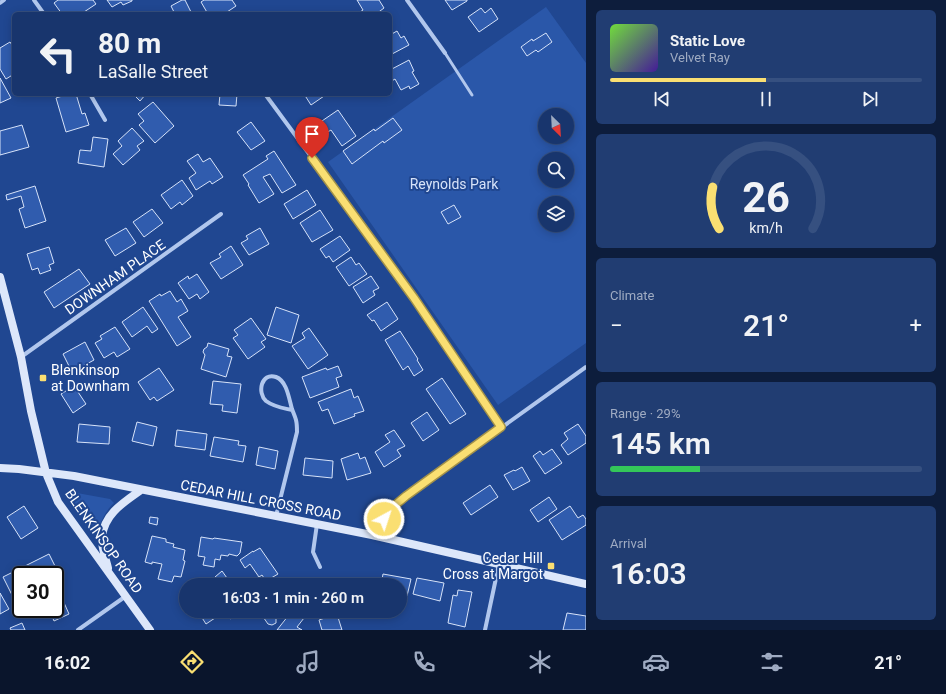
<!DOCTYPE html>
<meta charset="utf-8">
<style>
:root{--surface:#18356d;--page:#213d72;--text:#f1f3f6;--muted:#9fabc2;--line:#365080;--accent:#fadf72}
body{margin:0;font-family:Roboto,sans-serif;background:var(--page);color:var(--text);height:100vh;display:flex;flex-direction:column;font-size:15px;white-space:nowrap}
*{box-sizing:border-box;margin:0}
p{font-size:13px;color:var(--muted)}
.icon{flex:none;width:22px;height:22px;fill:none;stroke:currentColor;stroke-width:2;stroke-linecap:round;stroke-linejoin:round}
.map{position:relative;flex:1;overflow:hidden}
.details{display:flex;flex-direction:column;gap:10px;padding:10px;background:#0d1d3c;width:360px}
.details>*{flex:none}
.hud{position:absolute;left:12px;top:12px;width:380px;height:84px;border-radius:6px;box-shadow:0 2px 10px #0003,0 0 0 1px var(--line);background:#18356d;color:var(--text);overflow:hidden}
.needle{width:26px;rotate:156deg}
.controls{position:absolute;left:538px;top:108px;display:grid;gap:8px}
.controls a{display:grid;place-items:center;width:36px;height:36px;border-radius:50%;background:var(--surface);box-shadow:0 2px 10px #0003,0 0 0 1px var(--line);font-size:20px}
.speed{position:absolute;left:12px;top:566px;display:flex;gap:8px;font-size:20px;font-weight:700;text-align:center}
.speed>*{display:grid;place-content:center;width:52px;height:52px;border-radius:50%;background:var(--surface);box-shadow:0 2px 10px #0003,0 0 0 1px var(--line);line-height:1}
.speed .limit{border:2px solid #111;border-radius:6px;background:#fff;color:#111}
.pin{position:absolute;display:grid;place-items:center;width:34px;height:34px;color:#fff;margin:-41px -17px;border-radius:50% 50% 50% 0;rotate:-45deg;box-shadow:0 0 4px #0007}
.pin .icon{rotate:45deg}
.me{position:absolute;width:44px;margin:-22px;rotate:40deg;stroke-linejoin:round;filter:drop-shadow(0 0 3px #0008)}
.turn{display:flex;align-items:center;gap:14px;height:84px;padding:0 20px;font-size:18px}
.turn .icon{width:52px;height:52px;stroke-width:2.5}
.turn b{display:block;font-size:28px;line-height:34px}
.big{font-size:30px;font-weight:600;line-height:1.1}
.details .tile{flex:1;display:flex;flex-direction:column;justify-content:center;gap:6px;min-width:0;padding:0 14px;border-radius:6px;background:var(--page)}
.details .dial{align-items:center;gap:0}
.dial svg{height:104px;overflow:visible;fill:none;stroke:var(--line);stroke-width:7;stroke-linecap:round;text-anchor:middle}
.dial text{fill:var(--text);stroke:none}
.song{display:flex;align-items:center;gap:12px}
.cover{width:48px;height:48px;border-radius:6px;background:linear-gradient(135deg,hsl(100 70% 55%),hsl(260 70% 35%))}
.played{height:4px;border-radius:2px;background:linear-gradient(90deg,var(--accent) 50%,var(--line) 50%)}
.keys{display:flex;justify-content:space-around;direction:ltr}
.heat{display:flex;justify-content:space-between;align-items:center;font-size:22px;direction:ltr}
.charge{height:6px;border-radius:3px;background:linear-gradient(90deg,#34c759 29%,var(--line) 0)}
.trip{position:absolute;left:179px;top:578px;width:228px;height:40px;border-radius:20px;background:var(--surface);box-shadow:0 2px 10px #0003,0 0 0 1px var(--line);font-weight:600;line-height:40px;text-align:center}
.menu{display:flex;height:64px;justify-content:space-around;align-items:center;background:#0a152c;color:var(--muted)}
.menu .icon{width:28px;height:28px}
.menu .on{color:var(--accent)}
.menu b{font-size:18px;color:var(--text)}
main{display:flex;flex:1;min-height:0}
.map>svg:first-child{display:block}
.green{fill:#2a57a9;fill-rule:evenodd}
.building{fill:#305cae;stroke:#d7e3f9}
.lines{fill:none;stroke-linecap:round;stroke-linejoin:round}
.lane{stroke:#b1c7ed;stroke-width:3}
.street{stroke:#b1c7ed;stroke-width:4}
.secondary{stroke:#dde7fa;stroke-width:8}
.route-casing{stroke:#a2914a;stroke-width:10}
.route{stroke:#fadf72;stroke-width:7}
.poi-dot{fill:#fadf72;stroke:#204791;stroke-width:1.5}
.labels{text-anchor:middle;dominant-baseline:central;stroke-width:4;stroke-linejoin:round;paint-order:stroke}
.park-label{font-size:14px;fill:#d7e3f9;stroke:#204791}
.street-label{font-size:14px;fill:#fff;stroke:#204791}
.poi-label{font-size:14px;fill:#fff;stroke:#204791;text-anchor:start}
</style>
<main>
<div class="map">
<svg width="586" height="630" viewBox="0 0 586 630">
<rect width="100%" height="100%" fill="#204791"/>
<path class="green" d="M 546,7 L 586,63 L 586,343 L 498,405 L 328,162 ZM 545,115 L 567,115 L 567,137 L 545,137 ZM 545,159 L 567,159 L 567,181 L 545,181 ZM 545,203 L 567,203 L 567,225 L 545,225 Z
M 77,493 L 110,499 L 114,503 C 105,511 103,519 97,530 L 94,529 L 71,498 Z"/>
<path class="building" d="M 58,0 L 93,0 L 96,4 L 81,14 L 62,14 L 54,3 Z
M 107,0 L 132,0 L 132,1 L 123,5 L 121,2 L 112,7 Z
M 182,0 L 185,0 L 192,14 L 175,14 L 171,6 Z
M 204,0 L 232,0 L 236,6 L 224,14 L 208,14 L 201,2 Z
M 357,0 L 379,0 L 384,8 L 376,14 L 362,14 L 360,12 L 363,10 Z
M 445,0 L 467,0 L 467,1 L 452,10 Z
M 481,8 L 485,13 L 491,8 L 498,19 L 479,32 L 468,17 Z
M 397,31 L 401,38 L 404,36 L 409,45 L 392,54 L 390,52 L 390,35 Z
M 546,33 L 552,42 L 538,52 L 536,50 L 527,56 L 521,47 L 532,39 L 533,41 Z
M 10,42 L 14,48 L 14,74 L 6,79 L 0,69 L 0,48 Z
M 409,60 L 414,71 L 412,72 L 419,84 L 410,89 L 409,86 L 401,90 L 395,79 L 390,82 L 390,70 Z
M 0,78 L 11,98 L 0,103 Z
M 69,94 L 76,94 L 82,114 L 85,113 L 89,125 L 66,132 L 56,98 Z
M 133,94 L 146,94 L 140,101 Z
M 220,94 L 237,94 L 236,106 L 219,105 Z
M 304,94 L 327,94 L 311,105 Z
M 153,102 L 174,126 L 155,143 L 139,125 L 144,121 L 138,114 Z
M 338,110 L 356,136 L 342,146 L 331,130 L 326,133 L 319,123 Z
M 393,118 L 402,130 L 384,143 L 383,141 L 352,164 L 343,151 L 374,129 L 375,131 Z
M 251,122 L 265,141 L 251,150 L 237,132 Z
M 22,125 L 29,147 L 0,155 L 0,131 Z
M 132,128 L 144,141 L 137,146 L 140,150 L 123,165 L 113,154 L 122,146 L 118,141 Z
M 93,137 L 108,139 L 104,167 L 78,163 L 80,150 L 91,151 Z
M 274,151 L 296,185 L 282,193 L 270,174 L 263,177 L 274,194 L 259,203 L 248,185 L 249,184 L 243,175 L 268,159 L 266,156 Z
M 198,154 L 203,162 L 210,158 L 223,177 L 212,184 L 210,181 L 196,190 L 189,178 L 196,173 L 187,161 Z
M 182,180 L 193,196 L 182,205 L 180,202 L 171,209 L 161,195 Z
M 35,186 L 46,221 L 25,228 L 19,209 L 24,207 L 21,196 L 7,200 L 6,195 Z
M 307,190 L 316,205 L 293,219 L 284,204 Z
M 454,205 L 461,217 L 448,224 L 441,212 Z
M 152,209 L 163,223 L 144,237 L 133,222 Z
M 320,210 L 333,230 L 312,242 L 300,223 Z
M 126,228 L 136,243 L 115,256 L 105,240 Z
M 260,228 L 269,244 L 249,255 L 241,243 L 248,239 L 246,236 Z
M 340,236 L 350,250 L 333,262 L 329,256 L 326,258 L 320,249 Z
M 231,246 L 243,265 L 221,279 L 210,263 L 221,257 L 219,254 Z
M 49,247 L 54,263 L 49,265 L 51,270 L 40,274 L 38,268 L 32,270 L 27,254 Z
M 351,257 L 356,265 L 359,263 L 367,274 L 349,286 L 336,267 Z
M 79,269 L 90,284 L 54,308 L 44,292 Z
M 197,274 L 209,292 L 200,299 L 197,294 L 189,299 L 178,283 L 188,276 L 189,279 Z
M 371,276 L 379,288 L 373,291 L 375,295 L 363,303 L 353,287 Z
M 170,291 L 177,302 L 181,299 L 188,311 L 178,317 L 191,337 L 177,346 L 149,301 L 160,294 L 161,296 Z
M 387,302 L 398,319 L 381,331 L 374,320 L 372,321 L 367,315 Z
M 143,307 L 158,329 L 152,333 L 147,326 L 132,337 L 122,322 Z
M 276,307 L 299,315 L 291,343 L 267,335 Z
M 251,318 L 266,339 L 261,342 L 265,347 L 248,359 L 233,338 L 238,335 L 234,330 Z
M 115,327 L 130,349 L 117,357 L 114,352 L 104,358 L 95,343 L 102,339 L 100,336 Z
M 309,328 L 328,355 L 308,369 L 292,346 L 305,338 L 302,333 Z
M 400,331 L 418,359 L 417,360 L 423,370 L 414,376 L 408,366 L 403,370 L 385,340 Z
M 85,342 L 94,360 L 72,372 L 63,354 Z
M 208,343 L 229,349 L 227,356 L 232,357 L 226,377 L 201,369 L 205,355 L 203,352 L 204,349 L 207,347 Z
M 338,366 L 342,376 L 336,378 L 339,387 L 310,398 L 302,377 L 326,368 L 327,370 Z
M 159,368 L 174,390 L 157,401 L 154,397 L 150,400 L 138,382 Z
M 442,378 L 466,414 L 450,424 L 426,389 Z
M 213,381 L 241,384 L 237,413 L 222,411 L 223,405 L 210,404 Z
M 74,386 L 86,404 L 73,413 L 61,394 Z
M 351,389 L 354,398 L 358,396 L 364,411 L 354,414 L 355,416 L 334,424 L 328,409 L 322,411 L 318,402 Z
M 427,412 L 439,430 L 423,441 L 411,423 Z
M 137,422 L 157,427 L 153,446 L 132,441 Z
M 79,424 L 110,427 L 109,444 L 77,442 Z
M 578,424 L 586,436 L 586,443 L 568,455 L 561,445 L 568,439 L 564,433 Z
M 177,430 L 207,434 L 205,450 L 175,446 Z
M 394,430 L 405,446 L 397,450 L 401,456 L 384,467 L 375,452 L 390,442 L 385,435 Z
M 214,437 L 239,441 L 238,445 L 246,446 L 243,462 L 210,456 Z
M 259,447 L 278,451 L 275,469 L 256,465 Z
M 552,449 L 562,463 L 545,474 L 533,456 L 540,451 L 543,455 Z
M 358,453 L 360,459 L 365,457 L 371,473 L 347,480 L 341,459 Z
M 305,458 L 333,461 L 332,478 L 303,475 Z
M 522,467 L 530,481 L 513,490 L 504,475 L 514,470 L 515,471 Z
M 490,485 L 498,497 L 471,515 L 463,503 Z
M 549,497 L 557,509 L 538,522 L 530,510 Z
M 24,506 L 38,528 L 21,539 L 7,517 Z
M 570,506 L 578,518 L 583,515 L 586,519 L 586,525 L 562,540 L 549,520 Z
M 150,517 L 158,518 L 157,525 L 149,523 Z
M 152,536 L 166,539 L 166,542 L 174,544 L 173,547 L 185,550 L 183,560 L 185,561 L 181,577 L 174,576 L 172,582 L 158,579 L 162,564 L 152,562 L 152,564 L 145,562 Z
M 201,537 L 213,539 L 214,538 L 242,542 L 240,553 L 237,556 L 229,554 L 228,556 L 221,555 L 220,560 L 215,559 L 214,567 L 203,565 L 205,557 L 198,556 Z
M 260,548 L 278,574 L 266,581 L 262,575 L 259,577 L 250,564 L 245,568 L 240,560 L 253,551 L 253,552 Z
M 49,554 L 60,576 L 55,578 L 55,575 L 21,575 L 21,595 L 14,599 L 3,577 Z
M 222,571 L 227,578 L 220,583 L 215,577 Z
M 383,574 L 411,579 L 407,596 L 400,594 L 400,585 L 381,585 Z
M 258,577 L 263,583 L 259,585 L 256,585 L 253,581 Z
M 417,578 L 444,583 L 440,601 L 413,594 Z
M 458,590 L 472,592 L 465,627 L 448,623 L 453,595 L 457,596 Z
M 0,593 L 9,609 L 0,614 Z
M 61,596 L 69,614 L 54,621 L 49,609 L 55,609 L 55,598 Z
M 200,611 L 219,611 L 221,614 L 206,624 L 199,613 L 201,612 Z
M 224,611 L 242,611 L 230,619 Z
M 259,611 L 284,611 L 284,612 L 275,617 L 276,619 L 276,623 L 272,625 L 268,624 Z
M 292,611 L 294,611 L 304,618 L 297,627 L 302,630 L 277,630 Z
M 319,611 L 336,611 L 342,630 L 322,630 L 319,620 L 325,618 L 323,611 L 320,612 Z
M 567,613 L 586,616 L 586,630 L 563,630 Z
M 22,623 L 25,630 L 11,630 L 10,628 Z"/>
<g class="lines">
<path class="lane" d="M 445,53 L 472,95"/>
<path class="street" d="M 34,0 L 44,14
M 407,0 L 445,53
M 0,3 L 4,0
M 90,94 L 105,120
M 265,94 L 415,298 L 501,427
M 21,357 L 221,214
M 276,516 L 297,432 C 297,428 297,424 296,420 C 295,416 293,412 292,409 C 289,399 287,381 276,377 C 261,372 257,393 266,401 C 274,407 283,408 292,410
M 317,524 L 313,552 L 320,567
M 372,535 L 394,507 L 406,496 L 586,367
M 78,630 L 126,596
M 485,630 L 499,564"/>
<path class="secondary" d="M 0,277 L 21,357 L 31,411 L 46,473 L 58,502 L 150,630
M 0,468 L 19,469 L 74,476 L 372,535 L 499,564 L 586,584
M 108,568 C 106,559 101,547 102,537 C 104,514 124,502 141,490"/>
</g>
<g class="lines">
<g class="route-casing">
<path id="route" d="M 312,158 L 414,298 L 501,427 L 406,496 L 394,506 L 384,519"/>
</g>
<use href="#route" class="route"/>
</g>
<g class="poi-dot">
<rect x="39" y="374" width="8" height="8" rx="2"/>
<rect x="547" y="562" width="8" height="8" rx="2"/>
</g>
<g class="labels">
<g class="park-label">
<text x="454" y="184">Reynolds Park</text>
</g>
<g class="street-label">
<text transform="translate(115 277) rotate(-35)">DOWNHAM PLACE</text>
<text transform="translate(261 500) rotate(11)">CEDAR HILL CROSS ROAD</text>
<text transform="translate(104 541) rotate(55)">BLENKINSOP ROAD</text>
</g>
<g class="poi-label">
<text x="51" y="370">Blenkinsop<tspan x="51" dy="16">at Downham</tspan></text>
<text x="543" y="558" text-anchor="end">Cedar Hill<tspan x="543" dy="16">Cross at Margot</tspan></text>
</g>
</g>
</svg>
<div class="controls">
<a><svg class="needle" viewBox="-14 -14 28 28"><path d="M0-13l5 13h-10z" fill="#e53935"/><path d="M0 13l5-13h-10z" fill="#9fabc2"/></svg></a>
<a><svg class="icon" aria-label="search" viewBox="0 0 24 24"><circle cx="10" cy="10" r="6"/><path d="M15 15l6 6"/></svg></a>
<a><svg class="icon" aria-label="layers" viewBox="0 0 24 24"><path d="M12 4l9 5-9 5-9-5zM3 14l9 5 9-5"/></svg></a>
</div>
<div class="speed"><div class="limit">30</div></div>
<div class="pin" style="left:312px;top:158px;background:#d93025"><svg class="icon" aria-label="arrive" viewBox="0 0 24 24"><path d="M6 21V4h12l-3 4 3 4H6"/></svg></div>
<svg class="me" style="left:384px;top:519px" viewBox="-20 -20 40 40"><circle r="17" fill="#fadf72" stroke="#fff" stroke-width="3"/><path d="M0-11L8 9 0 5-8 9z" fill="#fff"/></svg>
<div class="trip">16:03 · 1 min · 260 m</div>
<div class="hud">
<div class="turn"><svg class="icon" aria-label="left" viewBox="0 0 24 24"><path d="M17 20v-9H6M10 6l-5 5 5 5"/></svg><div><b>80 m</b>LaSalle Street</div></div>
</div>
</div>
<section class="details">
<div class="tile">
<div class="song"><i class="cover"></i><div><b>Static Love</b><p>Velvet Ray</p></div></div>
<div class="played"></div>
<div class="keys"><svg class="icon" aria-label="previous" viewBox="0 0 24 24"><path d="M18 5L8 12l10 7zM5 5v14"/></svg><svg class="icon" aria-label="pause" viewBox="0 0 24 24"><path d="M8 5v14M16 5v14"/></svg><svg class="icon" aria-label="next" viewBox="0 0 24 24"><path d="M6 5l10 7-10 7zM19 5v14"/></svg></div>
</div>
<div class="tile dial"><svg viewBox="0 0 100 80">
<path d="M14 69A42 42 0 1 1 86 69"/>
<path d="M14 69A42 42 0 0 1 9 37" stroke="#fadf72"/>
<text x="50" y="56" font-size="32" font-weight="700">26</text>
<text x="50" y="72" font-size="11">km/h</text>
</svg></div>
<div class="tile"><p>Climate</p>
<div class="heat"><a>−</a><b class="big">21°</b><a>+</a></div>
</div>
<div class="tile"><p>Range · 29%</p><b class="big">145 km</b><div class="charge"></div></div>
<div class="tile"><p>Arrival</p><b class="big">16:03</b></div>
</section>
</main>
<nav class="menu">
<b>16:02</b>
<svg class="icon on" aria-label="directions" viewBox="0 0 24 24"><path d="M12 3l9 9-9 9-9-9zM9 14v-3h6M13 9l2 2-2 2"/></svg>
<svg class="icon" aria-label="music" viewBox="0 0 24 24"><path d="M9 18V5l10-2v13"/><circle cx="6" cy="18" r="3"/><circle cx="16" cy="16" r="3"/></svg>
<svg class="icon" aria-label="phone" viewBox="0 0 24 24"><path d="M5 4h4l2 5-3 2q2 4 5 5l2-3 5 2v4C11 20 4 13 5 4z"/></svg>
<svg class="icon" aria-label="climate" viewBox="0 0 24 24"><path d="M12 3v18M4 7l16 10M4 17L20 7"/></svg>
<svg class="icon" aria-label="car" viewBox="0 0 24 24"><path d="M5 17H2v-5l4-1 3-4h7l3 4 3 1v5h-3M9 17h6M6 11h13"/><circle cx="7" cy="17" r="2"/><circle cx="17" cy="17" r="2"/></svg>
<svg class="icon" aria-label="filters" viewBox="0 0 24 24"><path d="M4 7h16M4 17h16"/><circle cx="9" cy="7" r="2"/><circle cx="15" cy="17" r="2"/></svg>
<b>21°</b>
</nav>
